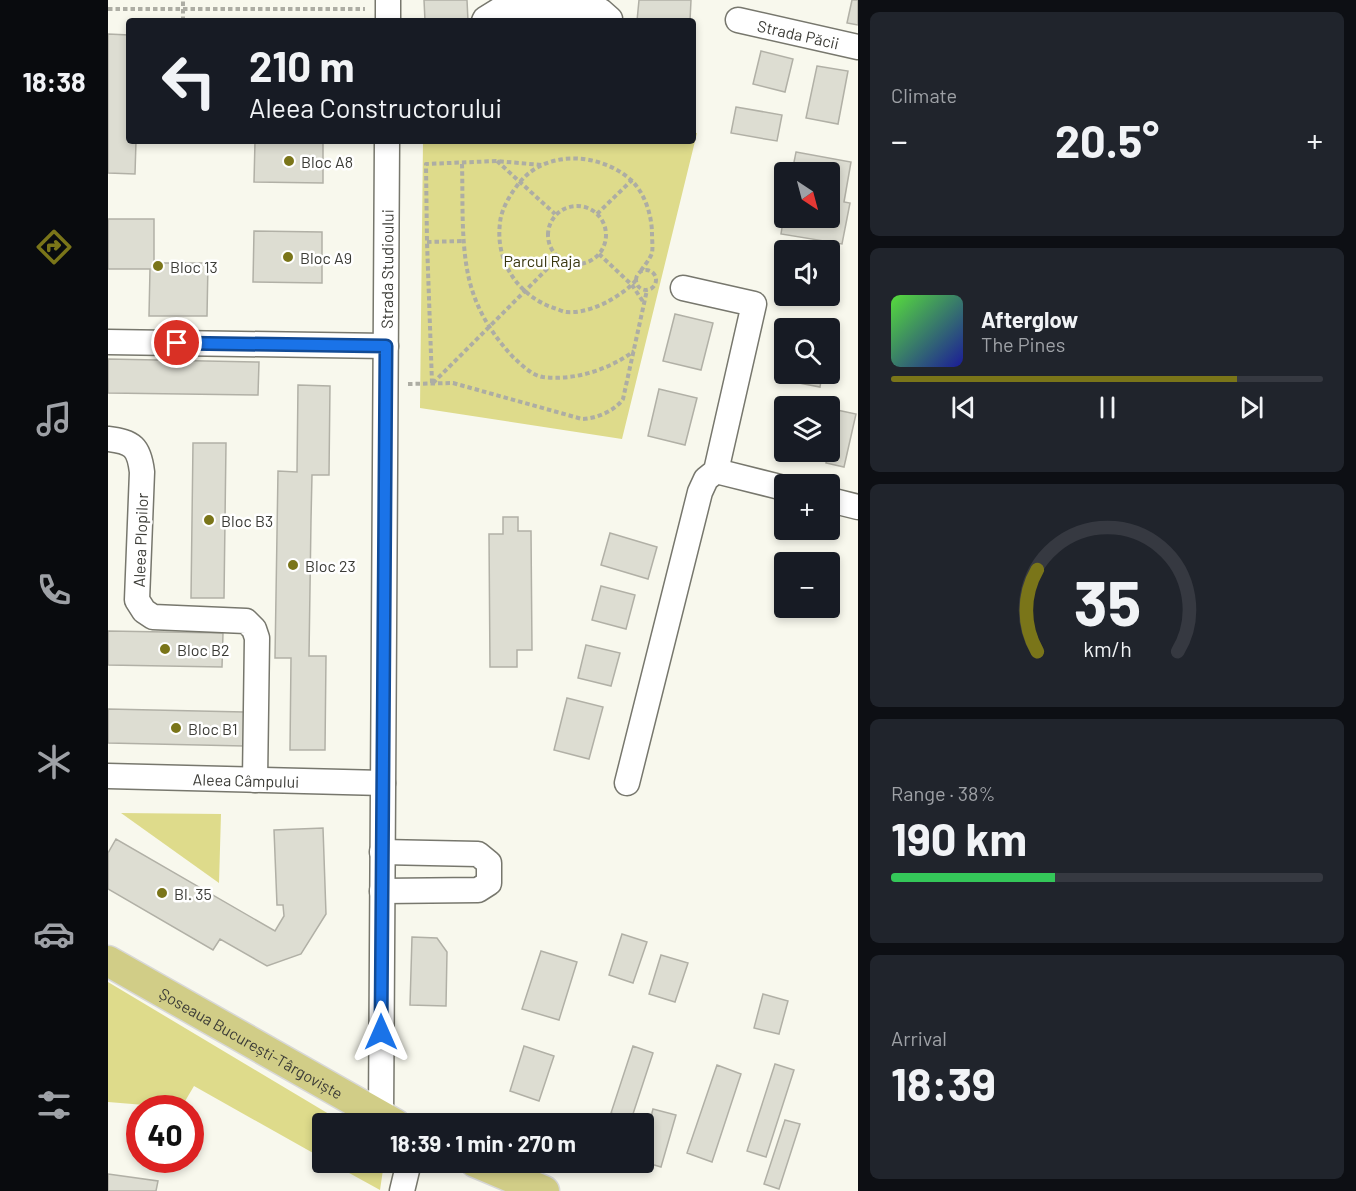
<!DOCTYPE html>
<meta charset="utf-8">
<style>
:root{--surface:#171b24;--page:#20242c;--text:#f1f3f6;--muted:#9ea1a6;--line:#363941;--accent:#7a7519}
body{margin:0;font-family:Barlow,sans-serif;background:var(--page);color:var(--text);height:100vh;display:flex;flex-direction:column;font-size:22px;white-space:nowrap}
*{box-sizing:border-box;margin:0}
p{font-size:20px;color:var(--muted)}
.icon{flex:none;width:33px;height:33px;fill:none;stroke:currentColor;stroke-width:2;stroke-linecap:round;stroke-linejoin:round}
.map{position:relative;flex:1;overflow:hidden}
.side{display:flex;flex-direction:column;gap:12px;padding:12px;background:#0d0f14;width:498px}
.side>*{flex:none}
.hud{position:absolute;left:18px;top:18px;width:570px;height:126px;border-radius:6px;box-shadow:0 3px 9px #0003;background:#171b24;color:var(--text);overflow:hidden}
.needle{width:39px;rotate:144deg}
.controls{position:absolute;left:666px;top:162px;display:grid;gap:12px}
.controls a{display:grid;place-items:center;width:66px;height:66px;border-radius:6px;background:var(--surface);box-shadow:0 3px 9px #0003;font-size:30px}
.speed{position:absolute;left:18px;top:1095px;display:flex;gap:12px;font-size:30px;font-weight:700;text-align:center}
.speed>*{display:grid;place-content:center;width:78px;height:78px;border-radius:50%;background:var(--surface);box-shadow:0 3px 9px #0003;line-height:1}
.speed .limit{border:9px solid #d22;background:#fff;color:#111}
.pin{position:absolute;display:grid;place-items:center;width:51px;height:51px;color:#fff;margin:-26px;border:3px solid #fff;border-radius:50%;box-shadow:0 2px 6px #0007}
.me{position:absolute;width:66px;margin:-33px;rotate:0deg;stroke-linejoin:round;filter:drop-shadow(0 0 4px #0008)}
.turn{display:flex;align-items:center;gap:21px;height:126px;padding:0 24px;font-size:27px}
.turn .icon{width:78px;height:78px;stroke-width:2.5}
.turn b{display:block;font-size:42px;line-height:51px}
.big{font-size:45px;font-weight:700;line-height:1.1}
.side .widget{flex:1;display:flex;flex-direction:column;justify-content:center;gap:9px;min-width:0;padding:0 21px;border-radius:9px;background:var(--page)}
.side .dial{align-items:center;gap:0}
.dial svg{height:156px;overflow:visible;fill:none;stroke:var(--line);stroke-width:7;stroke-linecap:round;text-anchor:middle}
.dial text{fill:var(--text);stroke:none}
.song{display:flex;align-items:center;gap:18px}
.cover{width:72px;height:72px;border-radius:9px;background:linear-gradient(135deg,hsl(110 70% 55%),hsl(240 70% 35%))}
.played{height:6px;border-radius:3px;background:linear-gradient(90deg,var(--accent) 80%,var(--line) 80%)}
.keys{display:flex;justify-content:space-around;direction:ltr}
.heat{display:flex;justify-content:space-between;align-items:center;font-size:33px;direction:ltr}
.charge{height:9px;border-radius:4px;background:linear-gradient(90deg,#34c759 38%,var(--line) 0)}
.trip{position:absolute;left:204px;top:1113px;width:342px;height:60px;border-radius:6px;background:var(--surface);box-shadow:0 3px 9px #0003;font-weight:700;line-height:60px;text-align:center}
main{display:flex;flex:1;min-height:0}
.tabs{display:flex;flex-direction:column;width:108px;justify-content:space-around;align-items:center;background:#090b0e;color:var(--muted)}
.tabs .icon{width:42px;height:42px}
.tabs .selected{color:var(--accent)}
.tabs b{font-size:27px;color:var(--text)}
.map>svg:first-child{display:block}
.green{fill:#dedb8b}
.building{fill:#ddddd2;stroke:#b1b0a6;stroke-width:1.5}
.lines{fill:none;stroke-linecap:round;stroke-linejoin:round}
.minor-casing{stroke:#77776d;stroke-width:27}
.major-casing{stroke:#d8d8d7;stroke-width:33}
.path{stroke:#adada4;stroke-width:4;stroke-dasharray:4.5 3;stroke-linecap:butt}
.minor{stroke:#fff;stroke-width:24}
.major{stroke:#d1cd87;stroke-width:30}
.route-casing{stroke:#114b97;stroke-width:15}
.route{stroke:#1a73e8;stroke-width:10}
.poi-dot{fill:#7a7519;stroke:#fff;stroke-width:2}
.labels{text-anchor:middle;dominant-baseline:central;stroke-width:5;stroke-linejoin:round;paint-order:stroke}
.street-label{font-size:16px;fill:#3c3c37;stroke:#fff}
.poi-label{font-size:16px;fill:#3c3c37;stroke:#fff;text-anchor:start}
.park-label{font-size:16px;fill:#3a3710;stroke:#fff}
</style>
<main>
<nav class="tabs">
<b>18:38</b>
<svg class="icon selected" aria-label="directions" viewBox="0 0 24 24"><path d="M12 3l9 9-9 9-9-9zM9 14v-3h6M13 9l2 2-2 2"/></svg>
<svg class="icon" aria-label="music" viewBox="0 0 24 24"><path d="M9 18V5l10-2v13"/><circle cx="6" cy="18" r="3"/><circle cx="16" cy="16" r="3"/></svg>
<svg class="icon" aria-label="phone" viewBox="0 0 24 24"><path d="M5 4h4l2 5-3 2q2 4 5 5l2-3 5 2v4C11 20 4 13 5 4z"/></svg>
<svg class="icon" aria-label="climate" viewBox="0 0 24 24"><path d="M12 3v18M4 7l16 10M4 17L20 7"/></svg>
<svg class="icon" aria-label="car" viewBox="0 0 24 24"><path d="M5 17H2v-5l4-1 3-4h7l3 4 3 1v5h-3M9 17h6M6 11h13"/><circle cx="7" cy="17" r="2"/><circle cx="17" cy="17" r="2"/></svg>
<svg class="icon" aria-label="filters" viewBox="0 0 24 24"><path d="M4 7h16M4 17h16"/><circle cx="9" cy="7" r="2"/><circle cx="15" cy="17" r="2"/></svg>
</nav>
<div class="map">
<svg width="750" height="1191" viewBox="0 0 750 1191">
<rect width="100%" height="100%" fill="#f8f8ed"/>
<path class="green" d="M 585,133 L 589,133 L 514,439 L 312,408 L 315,141 L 585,141 Z
M 13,813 L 113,814 L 111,883 Z
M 0,982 L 236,1123 L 214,1124 L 214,1158 L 86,1086 L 73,1108 L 0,1102 Z
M 223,1163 L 276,1163 L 272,1190 Z"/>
<path class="building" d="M 316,0 L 359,0 L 360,21 L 317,21 Z
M 531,0 L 583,0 L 582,21 L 529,21 Z
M 744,0 L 750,0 L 750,25 L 739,23 Z
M 0,34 L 21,35 L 21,141 L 28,141 L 27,174 L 0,173 Z
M 653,51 L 685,59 L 677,92 L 645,84 Z
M 709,66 L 740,71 L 730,124 L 698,118 Z
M 628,107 L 674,115 L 669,141 L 623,133 Z
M 147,141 L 215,141 L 215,183 L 146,182 Z
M 688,152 L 743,162 L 736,202 L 742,203 L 734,244 L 673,234 L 676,215 L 676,218 L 722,218 L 722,172 L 684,172 Z
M 0,219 L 46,219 L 46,263 L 100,263 L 99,316 L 41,316 L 42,269 L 0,269 Z
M 146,231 L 214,232 L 214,283 L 145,282 Z
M 567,314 L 605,323 L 593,370 L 555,361 Z
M 0,359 L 151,362 L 150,395 L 0,393 Z
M 676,372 L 714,374 L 712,387 L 675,380 Z
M 190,385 L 222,386 L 221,475 L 204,475 L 203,520 L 201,656 L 218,656 L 217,750 L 182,750 L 183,658 L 167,658 L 170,471 L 189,472 Z
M 551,389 L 589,398 L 577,445 L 540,436 Z
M 729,410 L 748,414 L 736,467 L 718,463 Z
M 85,443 L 118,443 L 116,598 L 83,598 Z
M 395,517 L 410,517 L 410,531 L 423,531 L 424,650 L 409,650 L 409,667 L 382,667 L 381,534 L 395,534 Z
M 502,533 L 549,547 L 540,579 L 493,565 Z
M 493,586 L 527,595 L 518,629 L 484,620 Z
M 0,631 L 115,633 L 114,667 L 0,665 Z
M 478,645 L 512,653 L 503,686 L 470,678 Z
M 459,698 L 495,707 L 481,759 L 446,750 Z
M 0,709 L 136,712 L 136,746 L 0,743 Z
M 215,828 L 218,914 L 193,954 L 159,966 L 112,939 L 105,950 L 0,889 L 0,853 L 8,839 L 167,931 L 176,916 L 175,905 L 169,905 L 166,830 Z
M 514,934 L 539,942 L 525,983 L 501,975 Z
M 304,937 L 329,938 L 339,952 L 338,1006 L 302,1005 Z
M 433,951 L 469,962 L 451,1020 L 414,1009 Z
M 553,955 L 580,963 L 567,1002 L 541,994 Z
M 655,994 L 680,1001 L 671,1034 L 646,1028 Z
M 416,1046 L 446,1056 L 431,1101 L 402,1091 Z
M 525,1046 L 545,1053 L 523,1120 L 503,1113 Z
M 667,1064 L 686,1070 L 658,1157 L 639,1151 Z
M 609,1065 L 633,1074 L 604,1162 L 579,1153 Z
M 545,1109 L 568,1115 L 553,1167 L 536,1162 L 536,1144 Z
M 677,1120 L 692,1124 L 671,1189 L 656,1184 Z
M 0,1174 L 50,1181 L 48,1191 L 0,1191 Z"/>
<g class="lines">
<g class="minor-casing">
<g id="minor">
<path id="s1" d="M 630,20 L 750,47"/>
<path d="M 280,21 L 280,0"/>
<path d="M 376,21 L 377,19 L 393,9 L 493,11 L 502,19"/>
<path d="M 0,342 L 278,346"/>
<path d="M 0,439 C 25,442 31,447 34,472 L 29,600 L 36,611 L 45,617 L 138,621 L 146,629 L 149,638 L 147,780"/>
<path d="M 608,471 L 676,488"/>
<path d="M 722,500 L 750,507"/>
<path id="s2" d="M 0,776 L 275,783"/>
<path d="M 519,783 L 592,492 L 598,479 L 608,471 L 646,304 L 575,288"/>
<path d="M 274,891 L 370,890 L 381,883 L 381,863 L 370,854 L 274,852"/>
<path id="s3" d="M 273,1117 L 279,141"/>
<path d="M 294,1191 L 301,1162"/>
</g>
</g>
<g class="major-casing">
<g id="major">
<path id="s4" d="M 0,961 L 287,1124"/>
<path d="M 367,1162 L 436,1191"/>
</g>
</g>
<path class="path" d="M 0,9 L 257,9
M 75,21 L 75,0
M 389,161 L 447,214
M 354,164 C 355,198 353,235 359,269 C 365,304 381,331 405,357 C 414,365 423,375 435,377 C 467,381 502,369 526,351
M440 235a29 29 0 1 1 58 0a29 29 0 1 1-58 0Z
M 489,214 L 524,180
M 319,242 L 355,241
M 491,254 L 524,285 L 536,303
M528 280a10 10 0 1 1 20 0a10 10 0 1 1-20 0Z
M 528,280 C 520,290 509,296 499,302 C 487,308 473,313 459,312 C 455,312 450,309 446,308 C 410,296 387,261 392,223 C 393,209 403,193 412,182 C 439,149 493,153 523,180 C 537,193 544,216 544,234 C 544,240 545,247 544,253 C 542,259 536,266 532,272
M 324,383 L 319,242 L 318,164 L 388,161 L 434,165
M 325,383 L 450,258
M 300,384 L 345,383 L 474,419 C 488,419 508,410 515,399 L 539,290"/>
<use href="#minor" class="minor"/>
<use href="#major" class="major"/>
</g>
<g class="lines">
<g class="route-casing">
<path id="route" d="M 69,343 L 278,346 L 273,1032"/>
</g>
<use href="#route" class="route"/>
</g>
<g class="poi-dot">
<circle cx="181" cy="161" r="6"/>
<circle cx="180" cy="257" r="6"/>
<circle cx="50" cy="266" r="6"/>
<circle cx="101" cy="520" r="6"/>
<circle cx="185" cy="565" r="6"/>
<circle cx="57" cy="649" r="6"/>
<circle cx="68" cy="728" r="6"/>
<circle cx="54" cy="893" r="6"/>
</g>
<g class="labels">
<g class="street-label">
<text stroke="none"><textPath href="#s1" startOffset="62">Strada Păcii</textPath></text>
<text stroke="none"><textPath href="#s3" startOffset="848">Strada Studioului</textPath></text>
<text transform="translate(32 540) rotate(-88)">Aleea Plopilor</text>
<text stroke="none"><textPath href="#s2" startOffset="138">Aleea Câmpului</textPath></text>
<text stroke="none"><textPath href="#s4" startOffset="165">Șoseaua București-Târgoviște</textPath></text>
</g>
<g class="poi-label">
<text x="193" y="161">Bloc A8</text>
<text x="192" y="257">Bloc A9</text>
<text x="62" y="266">Bloc 13</text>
<text x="113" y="520">Bloc B3</text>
<text x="197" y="565">Bloc 23</text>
<text x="69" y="649">Bloc B2</text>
<text x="80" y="728">Bloc B1</text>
<text x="66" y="893">Bl. 35</text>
</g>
<g class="park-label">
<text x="434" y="260">Parcul Raja</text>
</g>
</g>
</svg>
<div class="controls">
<a><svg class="needle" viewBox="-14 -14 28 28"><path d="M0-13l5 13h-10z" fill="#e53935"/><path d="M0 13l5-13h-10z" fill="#9ea1a6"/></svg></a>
<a><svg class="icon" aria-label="sound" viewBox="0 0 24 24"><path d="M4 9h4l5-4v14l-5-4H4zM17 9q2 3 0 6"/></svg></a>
<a><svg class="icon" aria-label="search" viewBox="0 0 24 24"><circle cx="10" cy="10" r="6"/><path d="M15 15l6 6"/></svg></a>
<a><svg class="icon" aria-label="layers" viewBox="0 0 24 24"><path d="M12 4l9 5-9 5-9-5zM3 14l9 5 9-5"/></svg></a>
<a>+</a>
<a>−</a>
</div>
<div class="speed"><div class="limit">40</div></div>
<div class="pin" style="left:69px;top:343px;background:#d93025"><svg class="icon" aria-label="arrive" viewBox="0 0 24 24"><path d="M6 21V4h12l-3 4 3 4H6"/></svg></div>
<svg class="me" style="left:273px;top:1032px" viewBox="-20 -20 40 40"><path d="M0-17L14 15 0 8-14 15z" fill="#1a73e8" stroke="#fff" stroke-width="4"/></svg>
<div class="trip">18:39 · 1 min · 270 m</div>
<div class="hud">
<div class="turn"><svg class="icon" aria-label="left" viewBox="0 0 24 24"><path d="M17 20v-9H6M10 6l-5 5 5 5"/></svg><div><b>210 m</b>Aleea Constructorului</div></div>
</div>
</div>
<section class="side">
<div class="widget"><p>Climate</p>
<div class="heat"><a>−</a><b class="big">20.5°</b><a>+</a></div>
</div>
<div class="widget">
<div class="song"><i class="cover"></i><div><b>Afterglow</b><p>The Pines</p></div></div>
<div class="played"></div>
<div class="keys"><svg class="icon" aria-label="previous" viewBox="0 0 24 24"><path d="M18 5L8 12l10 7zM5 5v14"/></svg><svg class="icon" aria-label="pause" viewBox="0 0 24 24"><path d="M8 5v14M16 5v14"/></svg><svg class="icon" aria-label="next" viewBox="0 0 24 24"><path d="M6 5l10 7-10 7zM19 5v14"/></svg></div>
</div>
<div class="widget dial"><svg viewBox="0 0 100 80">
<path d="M14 69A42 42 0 1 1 86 69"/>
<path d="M14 69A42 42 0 0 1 14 27" stroke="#7a7519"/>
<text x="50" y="56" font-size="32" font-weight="700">35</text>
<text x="50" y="72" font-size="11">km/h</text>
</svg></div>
<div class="widget"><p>Range · 38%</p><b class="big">190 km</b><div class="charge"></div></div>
<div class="widget"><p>Arrival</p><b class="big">18:39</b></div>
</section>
</main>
